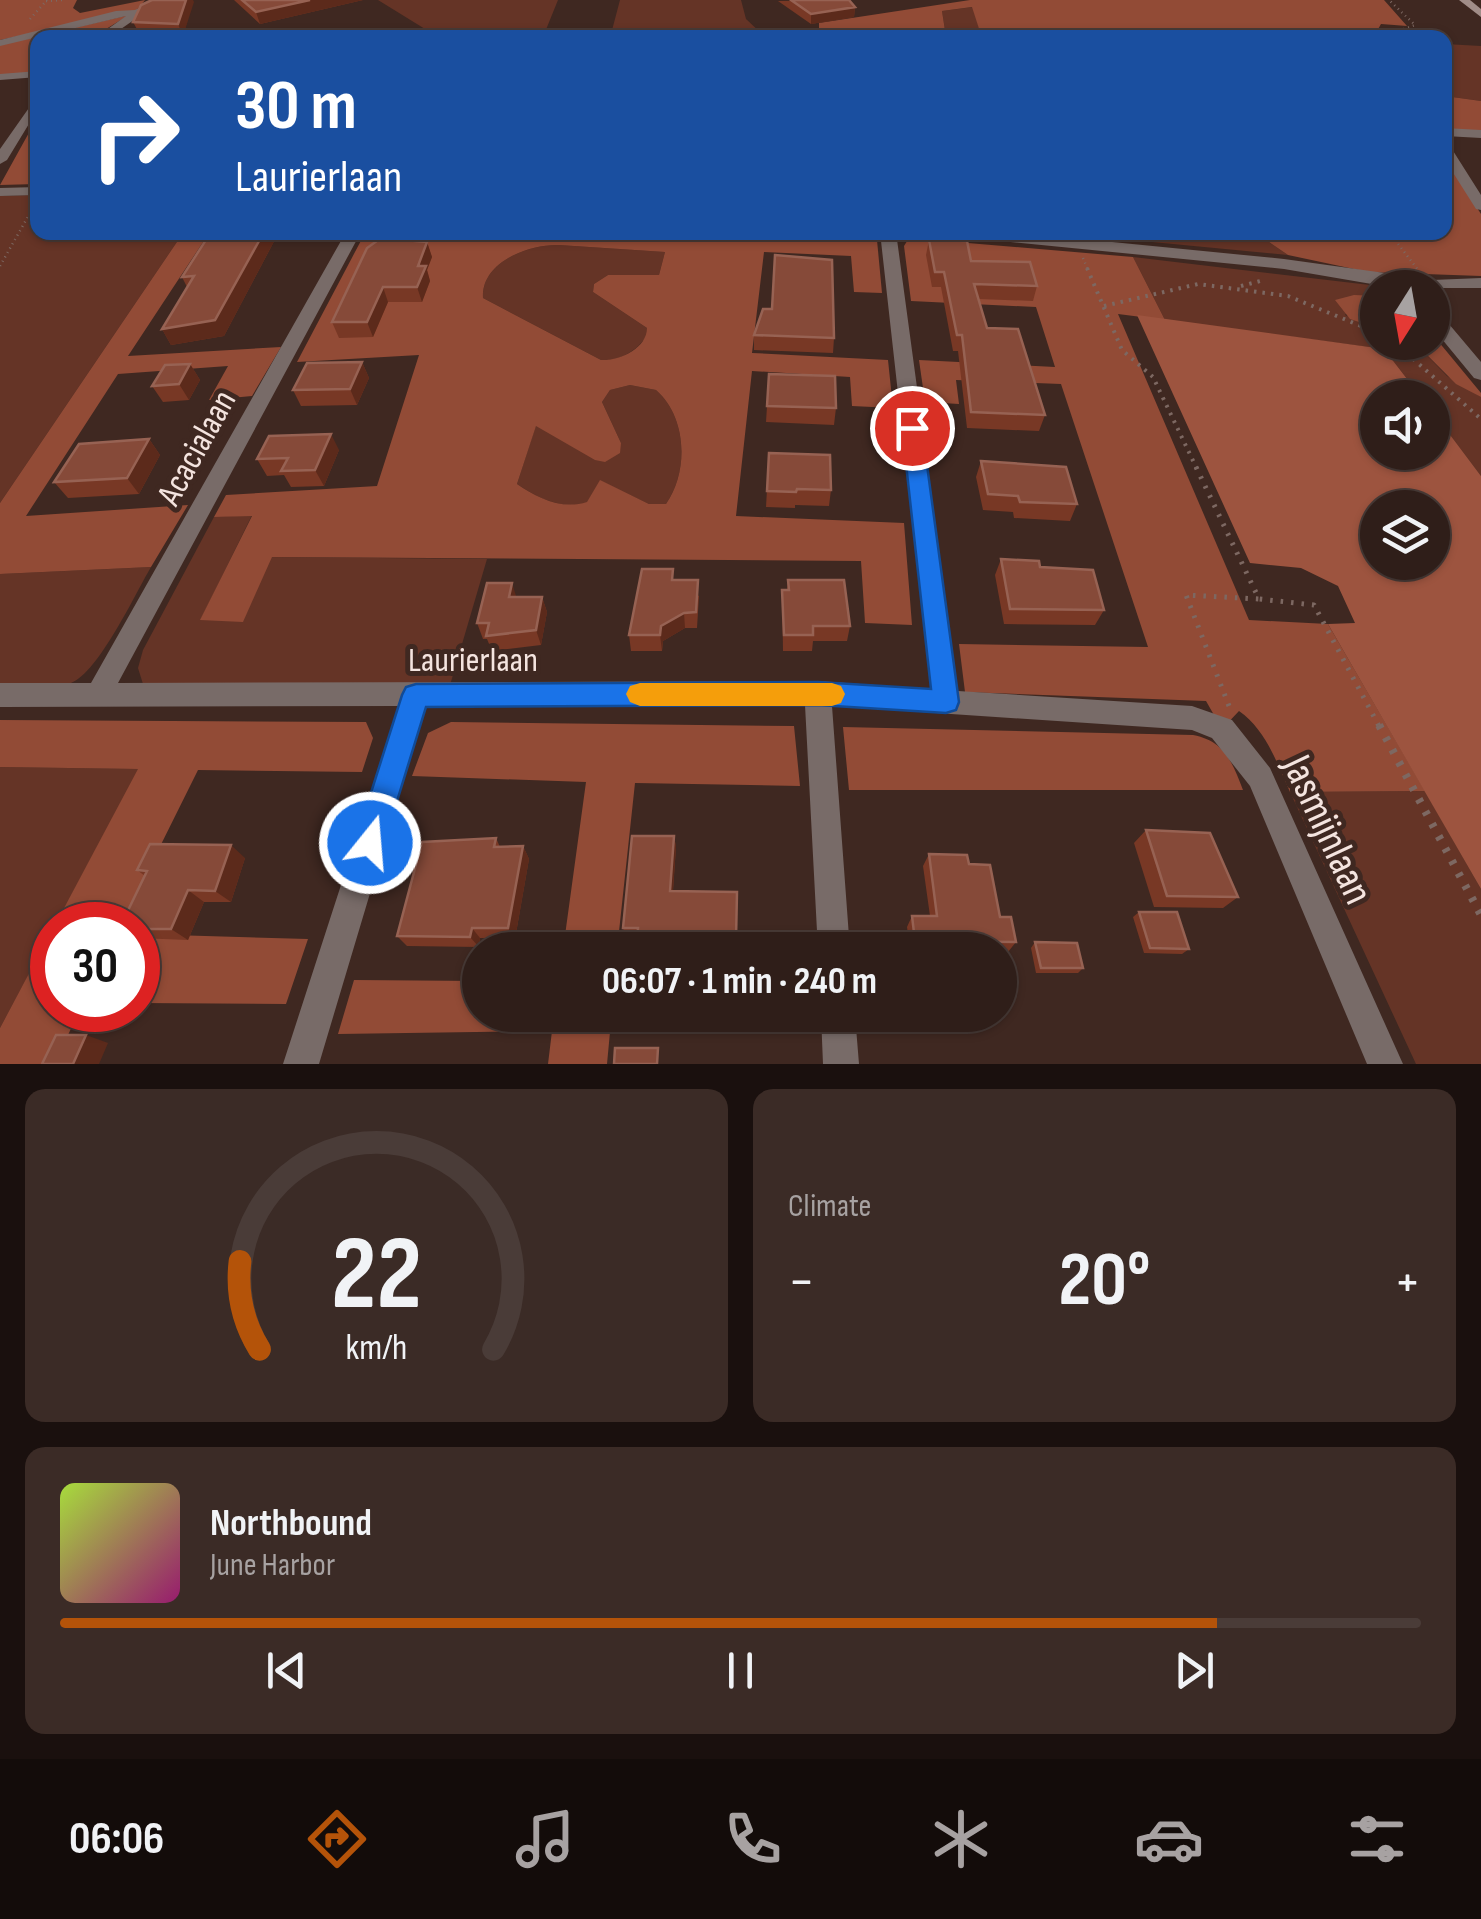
<!DOCTYPE html>
<meta charset="utf-8">
<style>
:root{--surface:#2f1e19;--page:#3b2b26;--text:#f1f3f6;--muted:#a7a2a2;--line:#4a3c38;--accent:#b45309}
body{margin:0;font-family:"Sofia Sans Condensed",sans-serif;background:var(--page);color:var(--text);height:100vh;display:flex;flex-direction:column;font-size:38px;white-space:nowrap}
*{box-sizing:border-box;margin:0}
p{font-size:32px;color:var(--muted)}
.icon{flex:none;width:55px;height:55px;fill:none;stroke:currentColor;stroke-width:2;stroke-linecap:round;stroke-linejoin:round}
.map{position:relative;height:1064px;overflow:hidden}
.drawer{display:flex;flex-direction:column;gap:25px;padding:25px;background:#1a100e;flex:1}
.drawer>*{flex:none}
.hud{position:absolute;left:30px;top:30px;width:1422px;height:210px;border-radius:20px;box-shadow:0 2px 8px #0004,0 0 0 2px var(--line);background:#1a4fa0;color:#fff;overflow:hidden}
.needle{width:65px;rotate:191deg}
.tools{position:absolute;left:1360px;top:270px;display:grid;gap:20px}
.tools a{display:grid;place-items:center;width:90px;height:90px;border-radius:50%;background:var(--surface);box-shadow:0 2px 8px #0004,0 0 0 2px var(--line);font-size:50px}
.speed{position:absolute;left:30px;top:902px;display:flex;gap:20px;font-size:50px;font-weight:700;text-align:center}
.speed>*{display:grid;place-content:center;width:130px;height:130px;border-radius:50%;background:var(--surface);box-shadow:0 2px 8px #0004,0 0 0 2px var(--line);line-height:1}
.speed .limit{border:15px solid #d22;background:#fff;color:#111}
.pin{position:absolute;display:grid;place-items:center;width:85px;height:85px;color:#fff;margin:-42px;border:5px solid #fff;border-radius:50%;box-shadow:0 2px 10px #0007}
.me{position:absolute;width:110px;margin:-55px;rotate:17deg;stroke-linejoin:round;filter:drop-shadow(0 0 8px #0008)}
.turn{display:flex;align-items:center;gap:35px;height:210px;padding:0 40px;font-size:45px}
.turn .icon{width:130px;height:130px;stroke-width:2.5}
.turn b{display:block;font-size:70px;line-height:85px}
.big{font-size:75px;font-weight:700;line-height:1.1}
.drawer .widget{flex:1;display:flex;flex-direction:column;justify-content:center;gap:15px;min-width:0;padding:0 35px;border-radius:20px;background:var(--page)}
.drawer .dial{align-items:center;gap:0}
.dial svg{height:260px;overflow:visible;fill:none;stroke:var(--line);stroke-width:7;stroke-linecap:round;text-anchor:middle}
.dial text{fill:var(--text);stroke:none}
.song{display:flex;align-items:center;gap:30px}
.cover{width:120px;height:120px;border-radius:15px;background:linear-gradient(135deg,hsl(80 70% 55%),hsl(320 70% 35%))}
.played{height:10px;border-radius:5px;background:linear-gradient(90deg,var(--accent) 85%,var(--line) 85%)}
.keys{display:flex;justify-content:space-around;direction:ltr}
.heat{display:flex;justify-content:space-between;align-items:center;font-size:55px;direction:ltr}
.drawer .tiles{flex:1;display:grid;gap:25px;grid-template-columns:1fr 1fr}
.widget:last-child{grid-column:span 2}
.trip{position:absolute;left:462px;top:932px;width:555px;height:100px;border-radius:50px;background:var(--surface);box-shadow:0 2px 8px #0004,0 0 0 2px var(--line);font-weight:700;line-height:100px;text-align:center}
.tabs{display:flex;height:160px;justify-content:space-around;align-items:center;background:#130c0a;color:var(--muted)}
.tabs .icon{width:70px;height:70px}
.tabs .on{color:var(--accent)}
.tabs b{font-size:45px;color:var(--text)}
.map>svg:first-child{display:block}
.green{fill:#653426}
.forest{fill:#924b36;fill-rule:evenodd}
.water{fill:#9d543f;fill-rule:evenodd}
.lines{fill:none;stroke-linecap:round;stroke-linejoin:round}
.path-far3{stroke:#7d6862;stroke-width:2.5;stroke-dasharray:1 4;stroke-linecap:butt}
.path-far2{stroke:#7d6862;stroke-width:4;stroke-dasharray:2.5 6;stroke-linecap:butt}
.path-far1{stroke:#7d6862;stroke-width:5;stroke-dasharray:2.5 8;stroke-linecap:butt}
.path{stroke:#7d6862;stroke-width:8;stroke-dasharray:4 10;stroke-linecap:butt}
.minor{fill:#786b68;fill-rule:evenodd}
.secondary{fill:#a18d88;fill-rule:evenodd}
.wall{fill:#783825}
.shaded-wall{fill:#5c2a1b}
.building{fill:#864a39;stroke:#976253;stroke-width:2.5}
.route{fill:#1a73e8;stroke:#114b97;stroke-width:2.5}
.slow{fill:#f59e0b}
.labels{text-anchor:middle;dominant-baseline:central;stroke-width:10;stroke-linejoin:round;paint-order:stroke}
.street-label{font-size:35px;fill:#f4e4df;stroke:#3f2821}
.near-street-label{font-size:42px;fill:#f4e4df;stroke:#3f2821}
</style>
<div class="map">
<svg width="1481" height="1064" viewBox="0 0 1481 1064">
<rect width="100%" height="100%" fill="#3f2821"/>
<path class="green" d="M 378,0 L 558,0 L 543,37 L 438,37 Z
M 620,0 L 741,0 L 746,19 L 762,34 L 585,37 L 611,34 Z
M 973,7 L 982,37 L 946,37 L 942,11 Z
M 1445,44 L 1481,46 L 1481,101 L 1445,96 Z
M 37,195 L 38,232 L 183,233 L 0,503 L 0,196 Z
M 1132,233 L 1256,233 L 1288,255 L 1131,240 Z
M 559,245 L 665,252 L 659,275 L 608,275 L 594,284 L 593,292 L 647,328 L 649,332 C 640,349 620,362 601,360 L 483,298 C 481,262 529,244 559,245 Z
M 1133,257 L 1387,287 L 1378,288 L 1377,296 L 1364,294 L 1345,315 L 1377,328 L 1378,342 L 1415,343 L 1447,376 L 1481,397 L 1481,476 L 1433,412 L 1432,398 L 1421,397 L 1384,349 L 1165,320 Z
M 630,385 L 656,390 C 687,417 689,471 666,504 L 649,504 L 600,481 L 587,503 C 562,510 537,498 517,484 L 536,425 L 560,438 L 621,443 L 602,402 L 610,390 Z
M 252,515 L 201,619 L 243,621 L 271,557 L 487,559 L 450,685 L 143,684 L 138,668 L 143,650 L 214,517 Z
M 151,567 C 135,594 99,672 71,683 C 53,690 20,684 0,684 L 0,574 Z
M 0,767 L 139,769 L 0,1028 Z
M 1425,791 L 1481,889 L 1481,1064 L 1416,1064 L 1290,792 Z"/>
<path class="forest" d="M 0,0 L 77,0 L 73,8 L 80,13 L 145,0 L 136,11 L 0,40 Z
M 970,0 L 1384,0 L 1407,26 L 1381,24 L 1373,38 L 982,38 L 972,7 L 942,11 L 946,37 L 804,38 L 803,33 L 819,33 L 819,23 Z
M 129,15 L 93,37 L 38,38 L 37,73 L 0,76 L 0,45 Z
M 1445,96 L 1481,101 L 1481,131 L 1445,129 Z
M 37,117 L 37,184 L 0,185 L 36,120 Z
M 1445,158 L 1481,214 L 1481,276 L 1368,272 L 1288,255 L 1256,233 L 1445,232 Z
M 835,232 L 870,235 L 877,240 L 882,293 L 854,292 L 851,256 L 764,252 L 752,353 L 888,360 L 893,408 L 852,406 L 850,377 L 752,371 L 736,516 L 904,523 L 912,625 L 865,623 L 861,561 L 272,557 L 243,622 L 200,620 L 252,516 L 214,517 L 226,495 L 377,486 L 419,355 L 297,362 L 365,233 ZM 559,245 L 665,252 L 659,275 L 608,275 L 594,284 L 593,292 L 647,328 C 647,348 620,361 601,360 L 483,298 C 481,262 529,244 559,245 ZM 630,385 L 656,390 C 687,417 689,471 666,504 L 649,504 L 600,480 L 587,502 C 562,510 537,498 517,484 L 536,426 L 595,460 L 605,462 L 620,453 L 621,443 L 602,402 L 610,390 Z
M 183,233 L 209,233 L 128,356 L 281,347 L 252,396 L 209,400 L 228,366 L 118,374 L 26,516 L 188,505 L 151,567 L 0,574 L 0,503 Z
M 909,238 L 1133,257 L 1165,320 L 1118,314 L 1249,620 L 1328,624 L 1425,791 L 1290,792 C 1277,763 1266,730 1239,711 L 1222,729 L 1206,701 L 965,692 L 959,644 L 1148,647 L 1061,384 L 956,380 L 959,404 L 925,402 L 919,360 L 1055,367 L 1036,307 L 911,301 L 904,246 Z
M 1354,295 L 1377,296 L 1377,328 L 1350,319 L 1335,300 Z
M 1433,335 L 1481,393 L 1481,397 L 1456,384 L 1415,343 L 1432,342 Z
M 0,720 L 366,722 L 373,738 L 362,772 L 198,770 L 121,925 L 55,925 L 138,769 L 0,767 Z
M 451,722 L 794,726 L 800,786 L 635,783 L 617,950 L 563,950 L 586,782 L 412,776 L 428,733 Z
M 843,727 L 1193,735 C 1225,741 1232,762 1243,790 L 849,790 Z
M 52,930 L 52,1010 L 80,1010 L 54,1064 L 0,1064 L 0,1028 Z
M 138,934 L 308,939 L 286,1004 L 138,1003 Z
M 354,980 L 480,981 L 480,1015 L 808,1015 L 809,1034 L 610,1032 L 607,1064 L 548,1064 L 552,1031 L 338,1034 Z"/>
<path class="water" d="M 1137,315 L 1384,349 L 1421,397 L 1378,398 L 1378,452 L 1432,452 L 1433,412 L 1481,476 L 1481,889 L 1328,624 L 1355,623 L 1338,586 L 1301,568 L 1250,563 ZM 1378,508 L 1432,508 L 1432,562 L 1378,562 Z"/>
<g class="lines">
<path class="path-far3" d="M 46,1 L 63,0
M 30,19 L 47,0
M 1380,38 L 1415,25 L 1389,0
M 1389,232 L 1418,270
M 1083,258 L 1088,270
M 0,266 L 34,206"/>
<path class="path-far2" d="M 1087,268 L 1122,350 L 1153,377 L 1197,469
M 1241,286 L 1264,280
M 1104,306 L 1198,284 L 1288,296 L 1378,333
M 1394,342 L 1481,419"/>
<path class="path-far1" d="M 1196,467 L 1259,599 L 1314,605 L 1380,728
M 1229,706 L 1186,595 L 1259,599"/>
<path class="path" d="M 1379,725 L 1481,915"/>
<path class="minor" d="M 156,0 L 173,0 L 154,6 L 108,38 L 95,38 L 126,16 L 0,46 L 0,40 L 116,11 L 135,10 Z
M 38,71 L 38,77 L 0,80 L 0,74 Z
M 38,95 L 38,109 L 7,160 L 0,164 L 0,149 Z
M 1445,128 L 1481,130 L 1481,138 L 1445,136 Z
M 1445,145 L 1450,146 L 1481,195 L 1481,210 L 1476,209 L 1445,160 Z
M 38,187 L 38,195 L 0,196 L 0,188 Z
M 346,232 L 361,232 L 118,683 L 818,681 L 931,689 L 880,232 L 896,232 L 958,691 L 1192,706 L 1232,720 L 1270,768 L 1403,1064 L 1367,1064 L 1250,786 L 1212,738 L 1192,730 L 832,706 L 850,950 L 818,950 L 805,705 L 426,706 L 319,1064 L 283,1064 L 399,706 L 0,707 L 0,683 L 91,683 Z
M 954,232 L 1012,232 L 1284,259 L 1385,273 L 1408,281 L 1481,278 L 1481,288 L 1395,288 L 1284,269 L 961,237 Z
M 1432,310 L 1438,311 L 1481,362 L 1481,380 L 1474,378 L 1432,327 Z
M 821,1015 L 855,1015 L 859,1064 L 823,1064 Z"/>
<path class="secondary" d="M 1459,0 L 1470,0 L 1481,9 L 1481,17 Z"/>
</g>
<path class="wall" d="M 152,0 L 193,0 L 183,36 L 139,33 L 133,22 Z
M 234,0 L 363,0 L 260,24 Z
M 849,0 L 855,7 L 854,17 L 811,24 L 778,1 Z
M 211,232 L 279,232 L 224,336 L 171,345 L 162,329 L 187,287 L 182,277 Z
M 929,240 L 971,261 L 1037,286 L 1033,301 L 979,299 L 987,328 L 1045,415 L 1039,431 L 967,428 L 958,351 L 953,351 L 941,287 L 932,287 L 926,255 Z
M 427,242 L 432,257 L 427,270 L 430,281 L 422,302 L 388,302 L 373,337 L 339,338 L 332,322 Z
M 754,335 L 834,338 L 833,353 L 754,350 Z
M 362,362 L 369,378 L 357,405 L 301,406 L 293,390 Z
M 190,364 L 200,380 L 189,400 L 163,402 L 152,386 Z
M 769,374 L 836,408 L 834,425 L 766,422 Z
M 149,439 L 160,455 L 139,494 L 68,498 L 54,482 Z
M 339,450 L 324,486 L 291,487 L 284,475 L 267,476 L 257,459 Z
M 769,453 L 831,490 L 829,506 L 795,505 L 795,508 L 766,507 Z
M 981,461 L 1077,504 L 1070,521 L 1014,518 L 1013,512 L 983,510 L 976,477 Z
M 1001,559 L 1040,567 L 1104,610 L 1095,625 L 1004,624 L 995,575 Z
M 674,580 L 699,596 L 697,628 L 685,628 L 663,641 L 662,651 L 631,651 L 629,635 Z
M 788,580 L 850,626 L 847,641 L 813,641 L 812,651 L 783,651 L 782,590 L 787,590 Z
M 516,597 L 542,597 L 547,612 L 541,645 L 492,651 L 487,639 L 483,639 L 477,623 Z
M 1146,830 L 1238,897 L 1223,908 L 1154,907 L 1134,843 Z
M 674,836 L 676,847 L 673,891 L 737,892 L 736,949 L 668,948 L 637,938 L 626,938 L 623,928 Z
M 496,838 L 500,847 L 523,846 L 529,859 L 515,939 L 480,938 L 479,947 L 407,946 L 397,936 Z
M 929,854 L 969,864 L 1016,942 L 1008,952 L 1000,952 L 1000,950 L 910,950 L 907,927 L 912,916 L 930,916 L 923,866 Z
M 245,858 L 231,902 L 204,902 L 188,940 L 138,938 L 138,925 L 145,876 L 137,870 Z
M 1139,912 L 1189,949 L 1182,954 L 1144,953 L 1133,917 Z
M 1035,942 L 1083,968 L 1078,973 L 1036,973 L 1031,948 Z"/>
<path class="shaded-wall" d="M 186,0 L 193,0 L 194,2 L 183,36 L 178,24 Z
M 310,0 L 363,0 L 260,24 L 256,12 Z
M 855,7 L 854,17 L 811,24 L 811,14 Z
M 264,232 L 279,232 L 224,336 L 171,345 L 162,329 Z
M 427,242 L 432,257 L 427,270 L 430,281 L 422,302 L 417,287 L 418,266 Z
M 383,287 L 388,302 L 373,337 L 367,322 Z
M 362,362 L 369,378 L 357,405 L 350,389 Z
M 190,364 L 200,380 L 189,400 L 179,384 Z
M 331,434 L 339,450 L 324,486 L 315,470 Z
M 149,439 L 160,455 L 139,494 L 127,478 Z
M 512,583 L 517,599 L 509,597 Z
M 542,597 L 547,612 L 541,645 L 536,630 Z
M 684,613 L 685,628 L 663,641 L 662,651 L 660,635 L 661,626 Z
M 674,836 L 676,847 L 672,902 L 670,891 Z
M 231,845 L 245,858 L 231,902 L 215,891 Z
M 523,846 L 529,859 L 515,939 L 508,928 Z
M 188,890 L 204,902 L 188,940 L 171,929 Z
M 472,928 L 480,938 L 479,947 L 470,937 Z
M 86,1035 L 108,1043 L 99,1064 L 73,1064 Z"/>
<path class="building" d="M 152,0 L 186,0 L 178,24 L 133,22 L 141,5 Z
M 242,0 L 310,0 L 256,12 Z
M 791,0 L 849,0 L 855,7 L 811,14 Z
M 211,232 L 264,232 L 215,320 L 162,329 L 194,276 L 182,277 Z
M 381,238 L 427,242 L 418,266 L 426,266 L 417,287 L 383,287 L 367,322 L 332,322 L 367,248 Z
M 929,240 L 967,241 L 971,261 L 1030,262 L 1037,286 L 974,284 L 987,328 L 1018,329 L 1045,415 L 971,412 L 962,335 L 957,335 L 944,272 L 935,272 Z
M 775,255 L 832,260 L 834,338 L 754,335 L 763,309 L 772,309 Z
M 362,362 L 350,389 L 293,390 L 307,363 Z
M 190,364 L 179,384 L 152,386 L 165,365 Z
M 769,374 L 835,376 L 836,408 L 767,406 Z
M 331,434 L 315,470 L 281,471 L 288,458 L 257,459 L 269,436 Z
M 149,439 L 127,478 L 54,482 L 79,444 Z
M 769,453 L 830,455 L 831,490 L 797,489 L 796,492 L 767,491 Z
M 981,461 L 1066,467 L 1077,504 L 1020,502 L 1018,496 L 988,494 Z
M 1001,559 L 1039,561 L 1040,567 L 1093,570 L 1104,610 L 1010,609 Z
M 642,569 L 673,569 L 672,580 L 698,580 L 696,612 L 684,613 L 661,626 L 660,635 L 629,635 Z
M 788,580 L 844,580 L 850,626 L 813,626 L 813,635 L 784,635 L 782,590 L 789,590 Z
M 487,583 L 512,583 L 509,597 L 542,597 L 536,630 L 486,636 L 489,623 L 477,623 Z
M 1146,830 L 1210,833 L 1238,897 L 1167,896 Z
M 632,836 L 674,836 L 670,891 L 737,892 L 736,940 L 666,938 L 665,950 L 636,950 L 638,928 L 623,928 Z
M 496,838 L 494,847 L 523,846 L 508,928 L 472,928 L 470,937 L 397,936 L 422,842 Z
M 150,844 L 231,845 L 215,891 L 188,890 L 171,929 L 138,929 L 138,925 L 121,925 L 147,871 L 137,870 Z
M 929,854 L 967,855 L 969,864 L 990,865 L 1000,917 L 1011,917 L 1016,942 L 915,941 L 912,916 L 937,916 Z
M 1139,912 L 1177,912 L 1189,949 L 1150,948 Z
M 551,941 L 576,941 L 574,950 L 550,950 Z
M 1035,942 L 1077,943 L 1083,968 L 1041,968 Z
M 56,1035 L 86,1035 L 73,1064 L 42,1064 Z
M 615,1048 L 658,1048 L 657,1064 L 614,1064 Z"/>
<path class="route" d="M 912,421 L 922,428 L 959,702 L 956,710 L 946,713 L 818,705 L 426,707 L 381,853 L 370,858 L 359,853 L 355,843 L 402,695 L 406,687 L 416,684 L 818,682 L 931,689 L 902,428 Z"/>
<path class="slow" d="M 640,683 L 832,683 L 841,686 L 845,694 L 841,703 L 832,706 L 640,706 L 630,702 L 626,694 L 630,686 Z"/>
<g class="labels">
<g class="street-label">
<text transform="translate(197 448) rotate(-61)">Acacialaan</text>
<text x="473" y="660">Laurierlaan</text>
</g>
<g class="near-street-label">
<text transform="translate(1327 830) rotate(65)">Jasmijnlaan</text>
</g>
</g>
</svg>
<div class="tools">
<a><svg class="needle" viewBox="-14 -14 28 28"><path d="M0-13l5 13h-10z" fill="#e53935"/><path d="M0 13l5-13h-10z" fill="#a7a2a2"/></svg></a>
<a><svg class="icon" aria-label="sound" viewBox="0 0 24 24"><path d="M4 9h4l5-4v14l-5-4H4zM17 9q2 3 0 6"/></svg></a>
<a><svg class="icon" aria-label="layers" viewBox="0 0 24 24"><path d="M12 4l9 5-9 5-9-5zM3 14l9 5 9-5"/></svg></a>
</div>
<div class="speed"><div class="limit">30</div></div>
<div class="pin" style="left:912px;top:428px;background:#d93025"><svg class="icon" aria-label="arrive" viewBox="0 0 24 24"><path d="M6 21V4h12l-3 4 3 4H6"/></svg></div>
<svg class="me" style="left:370px;top:843px" viewBox="-20 -20 40 40"><circle r="17" fill="#1a73e8" stroke="#fff" stroke-width="3"/><path d="M0-11L8 9 0 5-8 9z" fill="#fff"/></svg>
<div class="trip">06:07 · 1 min · 240 m</div>
<div class="hud">
<div class="turn"><svg class="icon" aria-label="right" viewBox="0 0 24 24"><path d="M7 20v-9h11M14 6l5 5-5 5"/></svg><div><b>30 m</b>Laurierlaan</div></div>
</div>
</div>
<section class="drawer">
<div class="tiles">
<div class="widget dial"><svg viewBox="0 0 100 80">
<path d="M14 69A42 42 0 1 1 86 69"/>
<path d="M14 69A42 42 0 0 1 8 42" stroke="#b45309"/>
<text x="50" y="56" font-size="32" font-weight="700">22</text>
<text x="50" y="72" font-size="11">km/h</text>
</svg></div>
<div class="widget"><p>Climate</p>
<div class="heat"><a>−</a><b class="big">20°</b><a>+</a></div>
</div>
<div class="widget">
<div class="song"><i class="cover"></i><div><b>Northbound</b><p>June Harbor</p></div></div>
<div class="played"></div>
<div class="keys"><svg class="icon" aria-label="previous" viewBox="0 0 24 24"><path d="M18 5L8 12l10 7zM5 5v14"/></svg><svg class="icon" aria-label="pause" viewBox="0 0 24 24"><path d="M8 5v14M16 5v14"/></svg><svg class="icon" aria-label="next" viewBox="0 0 24 24"><path d="M6 5l10 7-10 7zM19 5v14"/></svg></div>
</div>
</div>
</section>
<nav class="tabs">
<b>06:06</b>
<svg class="icon on" aria-label="directions" viewBox="0 0 24 24"><path d="M12 3l9 9-9 9-9-9zM9 14v-3h6M13 9l2 2-2 2"/></svg>
<svg class="icon" aria-label="music" viewBox="0 0 24 24"><path d="M9 18V5l10-2v13"/><circle cx="6" cy="18" r="3"/><circle cx="16" cy="16" r="3"/></svg>
<svg class="icon" aria-label="phone" viewBox="0 0 24 24"><path d="M5 4h4l2 5-3 2q2 4 5 5l2-3 5 2v4C11 20 4 13 5 4z"/></svg>
<svg class="icon" aria-label="climate" viewBox="0 0 24 24"><path d="M12 3v18M4 7l16 10M4 17L20 7"/></svg>
<svg class="icon" aria-label="car" viewBox="0 0 24 24"><path d="M5 17H2v-5l4-1 3-4h7l3 4 3 1v5h-3M9 17h6M6 11h13"/><circle cx="7" cy="17" r="2"/><circle cx="17" cy="17" r="2"/></svg>
<svg class="icon" aria-label="filters" viewBox="0 0 24 24"><path d="M4 7h16M4 17h16"/><circle cx="9" cy="7" r="2"/><circle cx="15" cy="17" r="2"/></svg>
</nav>
